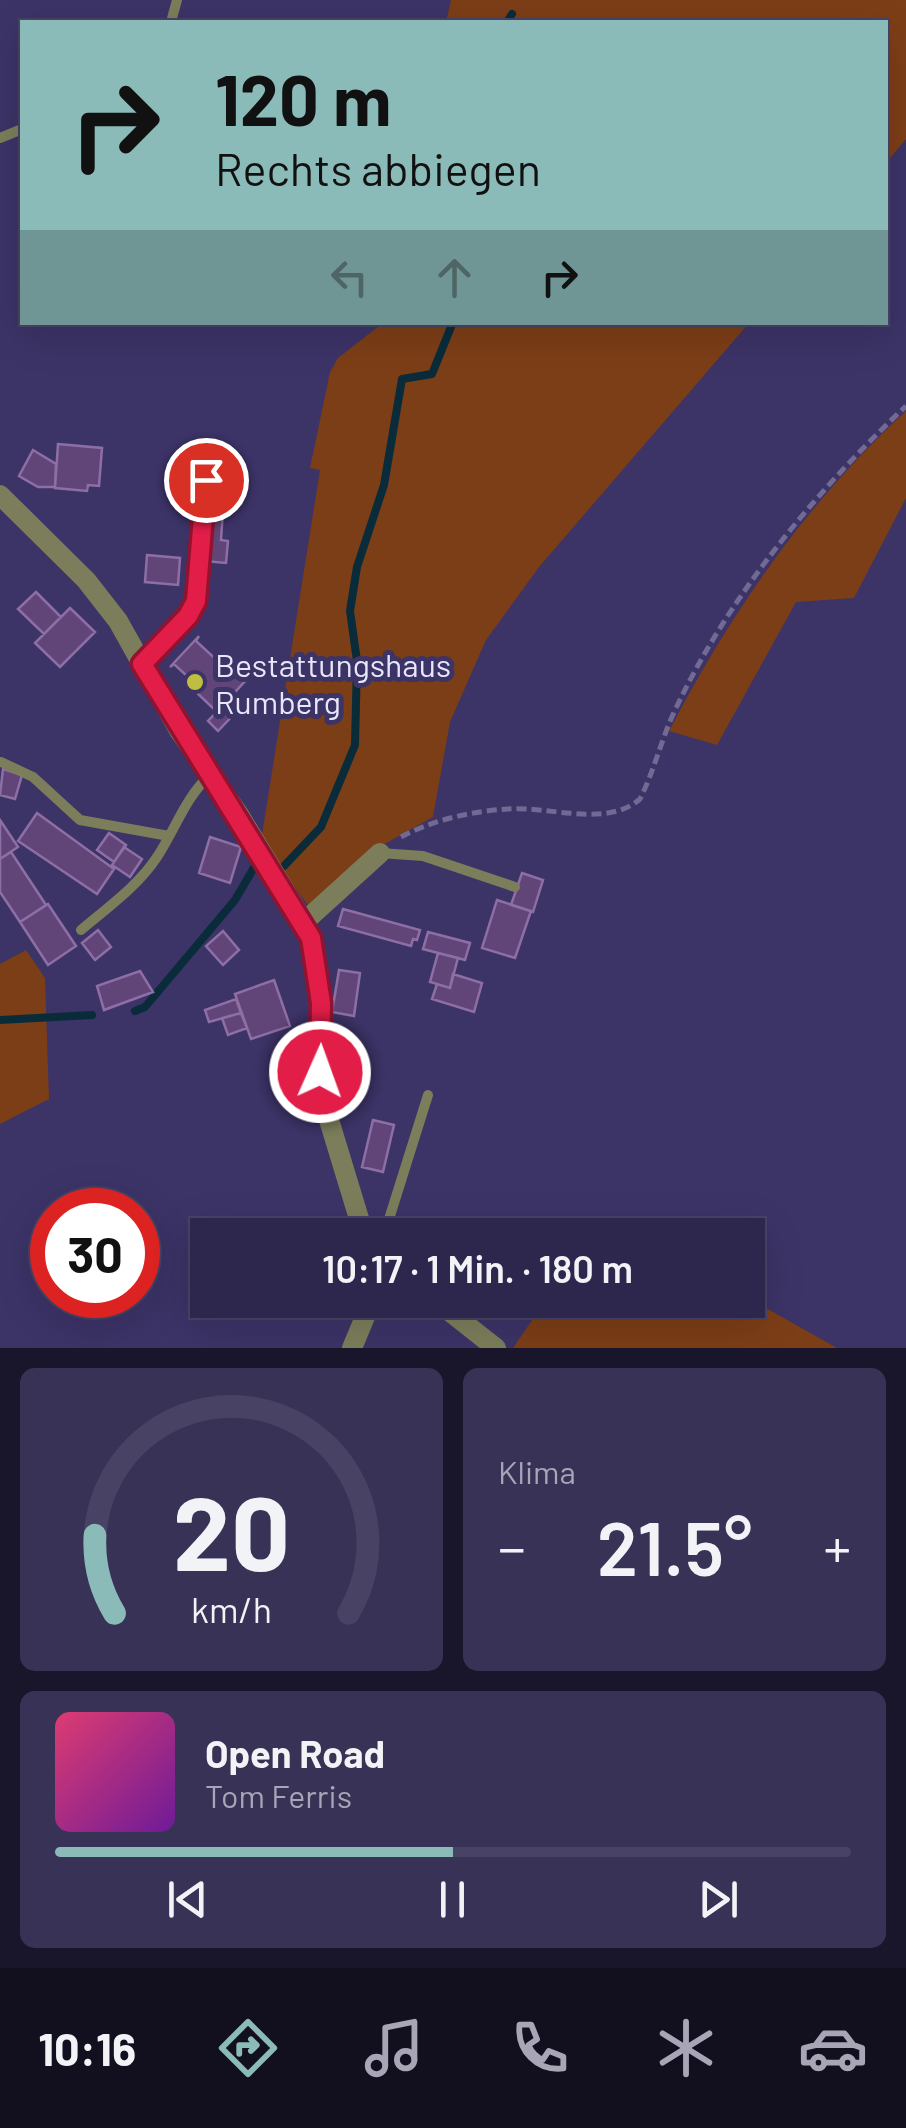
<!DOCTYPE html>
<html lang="de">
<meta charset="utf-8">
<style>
:root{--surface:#2d264d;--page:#393257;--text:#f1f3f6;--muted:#a7a5b6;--line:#484365;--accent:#8bbbb9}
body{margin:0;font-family:Barlow,sans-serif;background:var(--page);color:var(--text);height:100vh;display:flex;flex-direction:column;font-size:38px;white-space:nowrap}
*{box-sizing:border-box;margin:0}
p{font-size:32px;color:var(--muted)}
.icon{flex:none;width:55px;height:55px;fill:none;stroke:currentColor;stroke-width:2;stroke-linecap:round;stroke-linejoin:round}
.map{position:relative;height:1348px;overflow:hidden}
.sheet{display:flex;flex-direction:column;gap:20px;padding:20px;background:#19152a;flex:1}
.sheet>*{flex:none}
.top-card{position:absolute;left:20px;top:20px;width:868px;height:305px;border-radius:0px;box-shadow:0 10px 40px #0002,0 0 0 2px var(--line);background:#8bbbb9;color:#111;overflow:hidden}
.speed{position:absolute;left:30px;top:1188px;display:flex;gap:20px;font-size:50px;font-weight:700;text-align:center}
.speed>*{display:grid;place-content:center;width:130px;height:130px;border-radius:50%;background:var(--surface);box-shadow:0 10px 40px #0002,0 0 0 2px var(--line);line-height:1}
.speed .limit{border:15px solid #d22;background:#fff;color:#111}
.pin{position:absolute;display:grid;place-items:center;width:85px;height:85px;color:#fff;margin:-42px;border:5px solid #fff;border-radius:50%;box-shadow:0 2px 10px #0007}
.me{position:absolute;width:110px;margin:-55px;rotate:2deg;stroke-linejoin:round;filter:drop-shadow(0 0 8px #0008)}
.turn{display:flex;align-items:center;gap:35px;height:210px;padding:0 30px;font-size:45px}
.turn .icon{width:130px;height:130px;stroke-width:2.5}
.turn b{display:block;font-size:70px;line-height:85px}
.lanes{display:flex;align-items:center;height:95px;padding:0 30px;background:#0003;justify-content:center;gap:50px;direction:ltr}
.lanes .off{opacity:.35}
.big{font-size:75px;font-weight:600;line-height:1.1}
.sheet .card{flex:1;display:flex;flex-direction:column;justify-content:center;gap:15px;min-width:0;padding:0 35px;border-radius:15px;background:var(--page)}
.sheet .dial{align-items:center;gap:0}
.dial svg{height:260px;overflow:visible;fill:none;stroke:var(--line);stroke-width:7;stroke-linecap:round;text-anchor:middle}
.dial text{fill:var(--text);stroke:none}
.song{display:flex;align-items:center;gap:30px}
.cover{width:120px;height:120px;border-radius:15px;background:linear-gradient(135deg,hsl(340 70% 55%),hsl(280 70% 35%))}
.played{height:10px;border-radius:5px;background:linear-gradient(90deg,var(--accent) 50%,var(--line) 50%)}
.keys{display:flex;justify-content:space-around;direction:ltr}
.heat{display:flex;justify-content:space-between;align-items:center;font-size:55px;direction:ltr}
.sheet .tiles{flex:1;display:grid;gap:20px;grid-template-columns:1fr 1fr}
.card:last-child{grid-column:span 2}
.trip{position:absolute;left:190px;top:1218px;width:575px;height:100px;border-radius:0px;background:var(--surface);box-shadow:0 10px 40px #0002,0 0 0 2px var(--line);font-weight:600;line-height:100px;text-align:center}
.dock{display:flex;height:160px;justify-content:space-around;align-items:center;background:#120f1f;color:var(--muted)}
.dock .icon{width:70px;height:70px}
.dock .current{color:var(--accent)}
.dock b{font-size:45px;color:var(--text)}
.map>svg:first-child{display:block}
.green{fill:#7c3e17}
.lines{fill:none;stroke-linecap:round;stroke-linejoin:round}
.stream{stroke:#0a2c3a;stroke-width:8}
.building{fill:#624578;stroke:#8d6fa5;stroke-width:2.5}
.path{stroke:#716a94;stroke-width:5;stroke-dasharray:10 5;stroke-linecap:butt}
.lane{stroke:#7c7d5a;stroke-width:10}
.street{stroke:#7c7d5a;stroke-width:20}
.route-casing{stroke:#92132f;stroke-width:25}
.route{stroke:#e11d48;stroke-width:18}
.poi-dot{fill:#bfbe41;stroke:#3c3367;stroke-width:4}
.labels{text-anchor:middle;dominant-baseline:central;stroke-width:10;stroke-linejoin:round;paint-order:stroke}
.poi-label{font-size:32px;fill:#e8e7fa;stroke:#3c3367;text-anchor:start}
</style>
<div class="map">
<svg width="906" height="1348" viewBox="0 0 906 1348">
<rect width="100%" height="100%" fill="#3c3367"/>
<path class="green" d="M 451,0 L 906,0 L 906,139 L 885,164 L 885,22 L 446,22 Z
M 383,323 L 749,323 L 539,567 L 486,640 L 450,722 L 433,817 L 370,852 L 310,908 L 261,841 L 320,470 L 310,468 L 330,372 L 338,358 Z
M 906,411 L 906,498 L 854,598 L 796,602 L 717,745 L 669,731 C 731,612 807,502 906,411 Z
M 26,950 L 45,978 L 49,1099 L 0,1124 L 0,964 Z
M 748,1298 L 837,1348 L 513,1348 L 546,1300 Z"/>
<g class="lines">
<path class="stream" d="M 507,22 L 512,14
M 284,866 L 321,827 L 355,745 L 357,661 L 350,611 L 357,567 L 384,485 L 402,379 L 432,374 L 453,322
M 135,1011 L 145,1007 L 235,900 L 256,864
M 0,1020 L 92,1015"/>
</g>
<path class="building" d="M 58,444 L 102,448 L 99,486 L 88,485 L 87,491 L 55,488 Z
M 33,450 L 56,464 L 55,487 L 38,487 L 19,476 Z
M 211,480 L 225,480 L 221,540 L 228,541 L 226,563 L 205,561 Z
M 147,555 L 180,558 L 178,585 L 145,582 Z
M 36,592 L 61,617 L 44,634 L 18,609 Z
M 70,608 L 95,632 L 60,667 L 35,643 Z
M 199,636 L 196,641 L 222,665 L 225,661 L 246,680 L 217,712 L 196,692 L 200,688 L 174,664 L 170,667 Z
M 227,701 L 237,711 L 218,731 L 208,721 Z
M 3,769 L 22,775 L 15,799 L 0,795 Z
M 37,813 L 114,869 L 97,894 L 18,841 Z
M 0,820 L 18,847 L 0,859 Z
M 109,833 L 126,845 L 114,862 L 97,850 Z
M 210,837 L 241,847 L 230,883 L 199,873 Z
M 124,847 L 142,859 L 130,877 L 112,865 Z
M 11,852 L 46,905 L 20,922 L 0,892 L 0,859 Z
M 522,873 L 543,880 L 533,912 L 511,905 Z
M 497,900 L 531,911 L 515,958 L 482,948 Z
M 48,904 L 76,946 L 48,965 L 20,922 Z
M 343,909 L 420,930 L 417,940 L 413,939 L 411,946 L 338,926 Z
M 98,930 L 111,947 L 95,960 L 82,943 Z
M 223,931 L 239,950 L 223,965 L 206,946 Z
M 428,932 L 470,943 L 465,960 L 423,949 Z
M 438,953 L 458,958 L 450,988 L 430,982 Z
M 339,970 L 360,973 L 354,1016 L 332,1012 Z
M 140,971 L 153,992 L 104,1010 L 97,986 Z
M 453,974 L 482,983 L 474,1012 L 432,999 L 437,984 L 450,988 Z
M 274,980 L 290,1026 L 251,1039 L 235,994 Z
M 236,999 L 241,1013 L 209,1022 L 205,1010 Z
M 241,1013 L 247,1028 L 228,1035 L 222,1018 Z
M 373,1120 L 394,1125 L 383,1172 L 362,1167 Z"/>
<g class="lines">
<path class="path" d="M 401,837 C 433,820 472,811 508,809 C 549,806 607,828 640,799 C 655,769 662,736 677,706 C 731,593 816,491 906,406"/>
<path class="lane" d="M 171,22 L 177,0
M 0,138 L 22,129
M 143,663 L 188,616 L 196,601 L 206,480
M 1,762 L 33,777 L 80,820 L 169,836
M 380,853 L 423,856 L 515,887
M 81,930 C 108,907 138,886 157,857 C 175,830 185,798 209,776
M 384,1235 L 428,1095"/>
<path class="street" d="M 0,495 L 86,580 L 118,621 L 180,732 L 238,813 L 304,922 L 315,955 L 321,1003 L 322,1097 L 364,1235
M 304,922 L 380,853
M 435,1300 L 496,1348
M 352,1348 L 372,1300"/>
</g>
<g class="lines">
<g class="route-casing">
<path id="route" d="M 206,480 L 196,601 L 188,616 L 142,664 L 311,938 L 321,1003 L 320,1072"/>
</g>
<use href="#route" class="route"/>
</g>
<circle class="poi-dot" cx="195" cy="682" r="10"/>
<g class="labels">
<g class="poi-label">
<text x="215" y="664">Bestattungshaus<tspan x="215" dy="37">Rumberg</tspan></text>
</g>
</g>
</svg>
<div class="speed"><div class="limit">30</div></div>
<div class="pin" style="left:206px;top:480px;background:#d93025"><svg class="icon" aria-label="arrive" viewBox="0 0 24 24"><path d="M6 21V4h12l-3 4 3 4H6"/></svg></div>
<svg class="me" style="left:320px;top:1072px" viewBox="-20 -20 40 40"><circle r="17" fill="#e11d48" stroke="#fff" stroke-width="3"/><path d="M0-11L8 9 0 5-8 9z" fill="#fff"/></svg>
<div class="trip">10:17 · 1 Min. · 180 m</div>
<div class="top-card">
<div class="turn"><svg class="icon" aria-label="right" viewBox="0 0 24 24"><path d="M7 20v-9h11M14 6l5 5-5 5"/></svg><div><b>120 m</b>Rechts abbiegen</div></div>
<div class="lanes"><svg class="icon off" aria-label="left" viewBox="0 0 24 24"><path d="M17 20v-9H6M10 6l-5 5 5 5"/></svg><svg class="icon off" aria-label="ahead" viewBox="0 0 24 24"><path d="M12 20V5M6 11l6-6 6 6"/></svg><svg class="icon" aria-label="right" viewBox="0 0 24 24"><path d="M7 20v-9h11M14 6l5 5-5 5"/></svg></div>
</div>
</div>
<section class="sheet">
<div class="tiles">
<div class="card dial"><svg viewBox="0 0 100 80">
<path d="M14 69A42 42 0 1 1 86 69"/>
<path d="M14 69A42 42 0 0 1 8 45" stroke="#8bbbb9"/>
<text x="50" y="56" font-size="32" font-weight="700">20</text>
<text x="50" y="72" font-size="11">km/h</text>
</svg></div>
<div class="card"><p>Klima</p>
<div class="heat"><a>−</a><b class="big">21.5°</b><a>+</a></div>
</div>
<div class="card">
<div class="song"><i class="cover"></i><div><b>Open Road</b><p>Tom Ferris</p></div></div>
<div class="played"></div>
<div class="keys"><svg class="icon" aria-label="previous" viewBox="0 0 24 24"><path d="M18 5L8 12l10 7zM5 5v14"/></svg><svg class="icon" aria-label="pause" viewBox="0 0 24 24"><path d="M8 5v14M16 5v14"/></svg><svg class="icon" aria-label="next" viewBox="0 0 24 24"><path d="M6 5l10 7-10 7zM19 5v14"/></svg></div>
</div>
</div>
</section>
<nav class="dock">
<b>10:16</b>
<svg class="icon current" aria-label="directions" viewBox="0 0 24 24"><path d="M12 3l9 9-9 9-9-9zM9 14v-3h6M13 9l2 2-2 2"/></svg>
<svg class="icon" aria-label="music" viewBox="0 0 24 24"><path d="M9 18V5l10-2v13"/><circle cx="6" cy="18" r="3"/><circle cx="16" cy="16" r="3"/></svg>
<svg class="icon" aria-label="phone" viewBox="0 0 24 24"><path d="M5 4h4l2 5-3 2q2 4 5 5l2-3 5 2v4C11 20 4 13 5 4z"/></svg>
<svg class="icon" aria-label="climate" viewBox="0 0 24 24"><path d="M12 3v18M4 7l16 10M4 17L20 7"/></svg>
<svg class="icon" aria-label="car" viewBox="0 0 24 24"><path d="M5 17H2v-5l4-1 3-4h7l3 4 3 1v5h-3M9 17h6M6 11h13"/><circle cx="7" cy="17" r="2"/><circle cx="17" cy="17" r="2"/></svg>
</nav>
